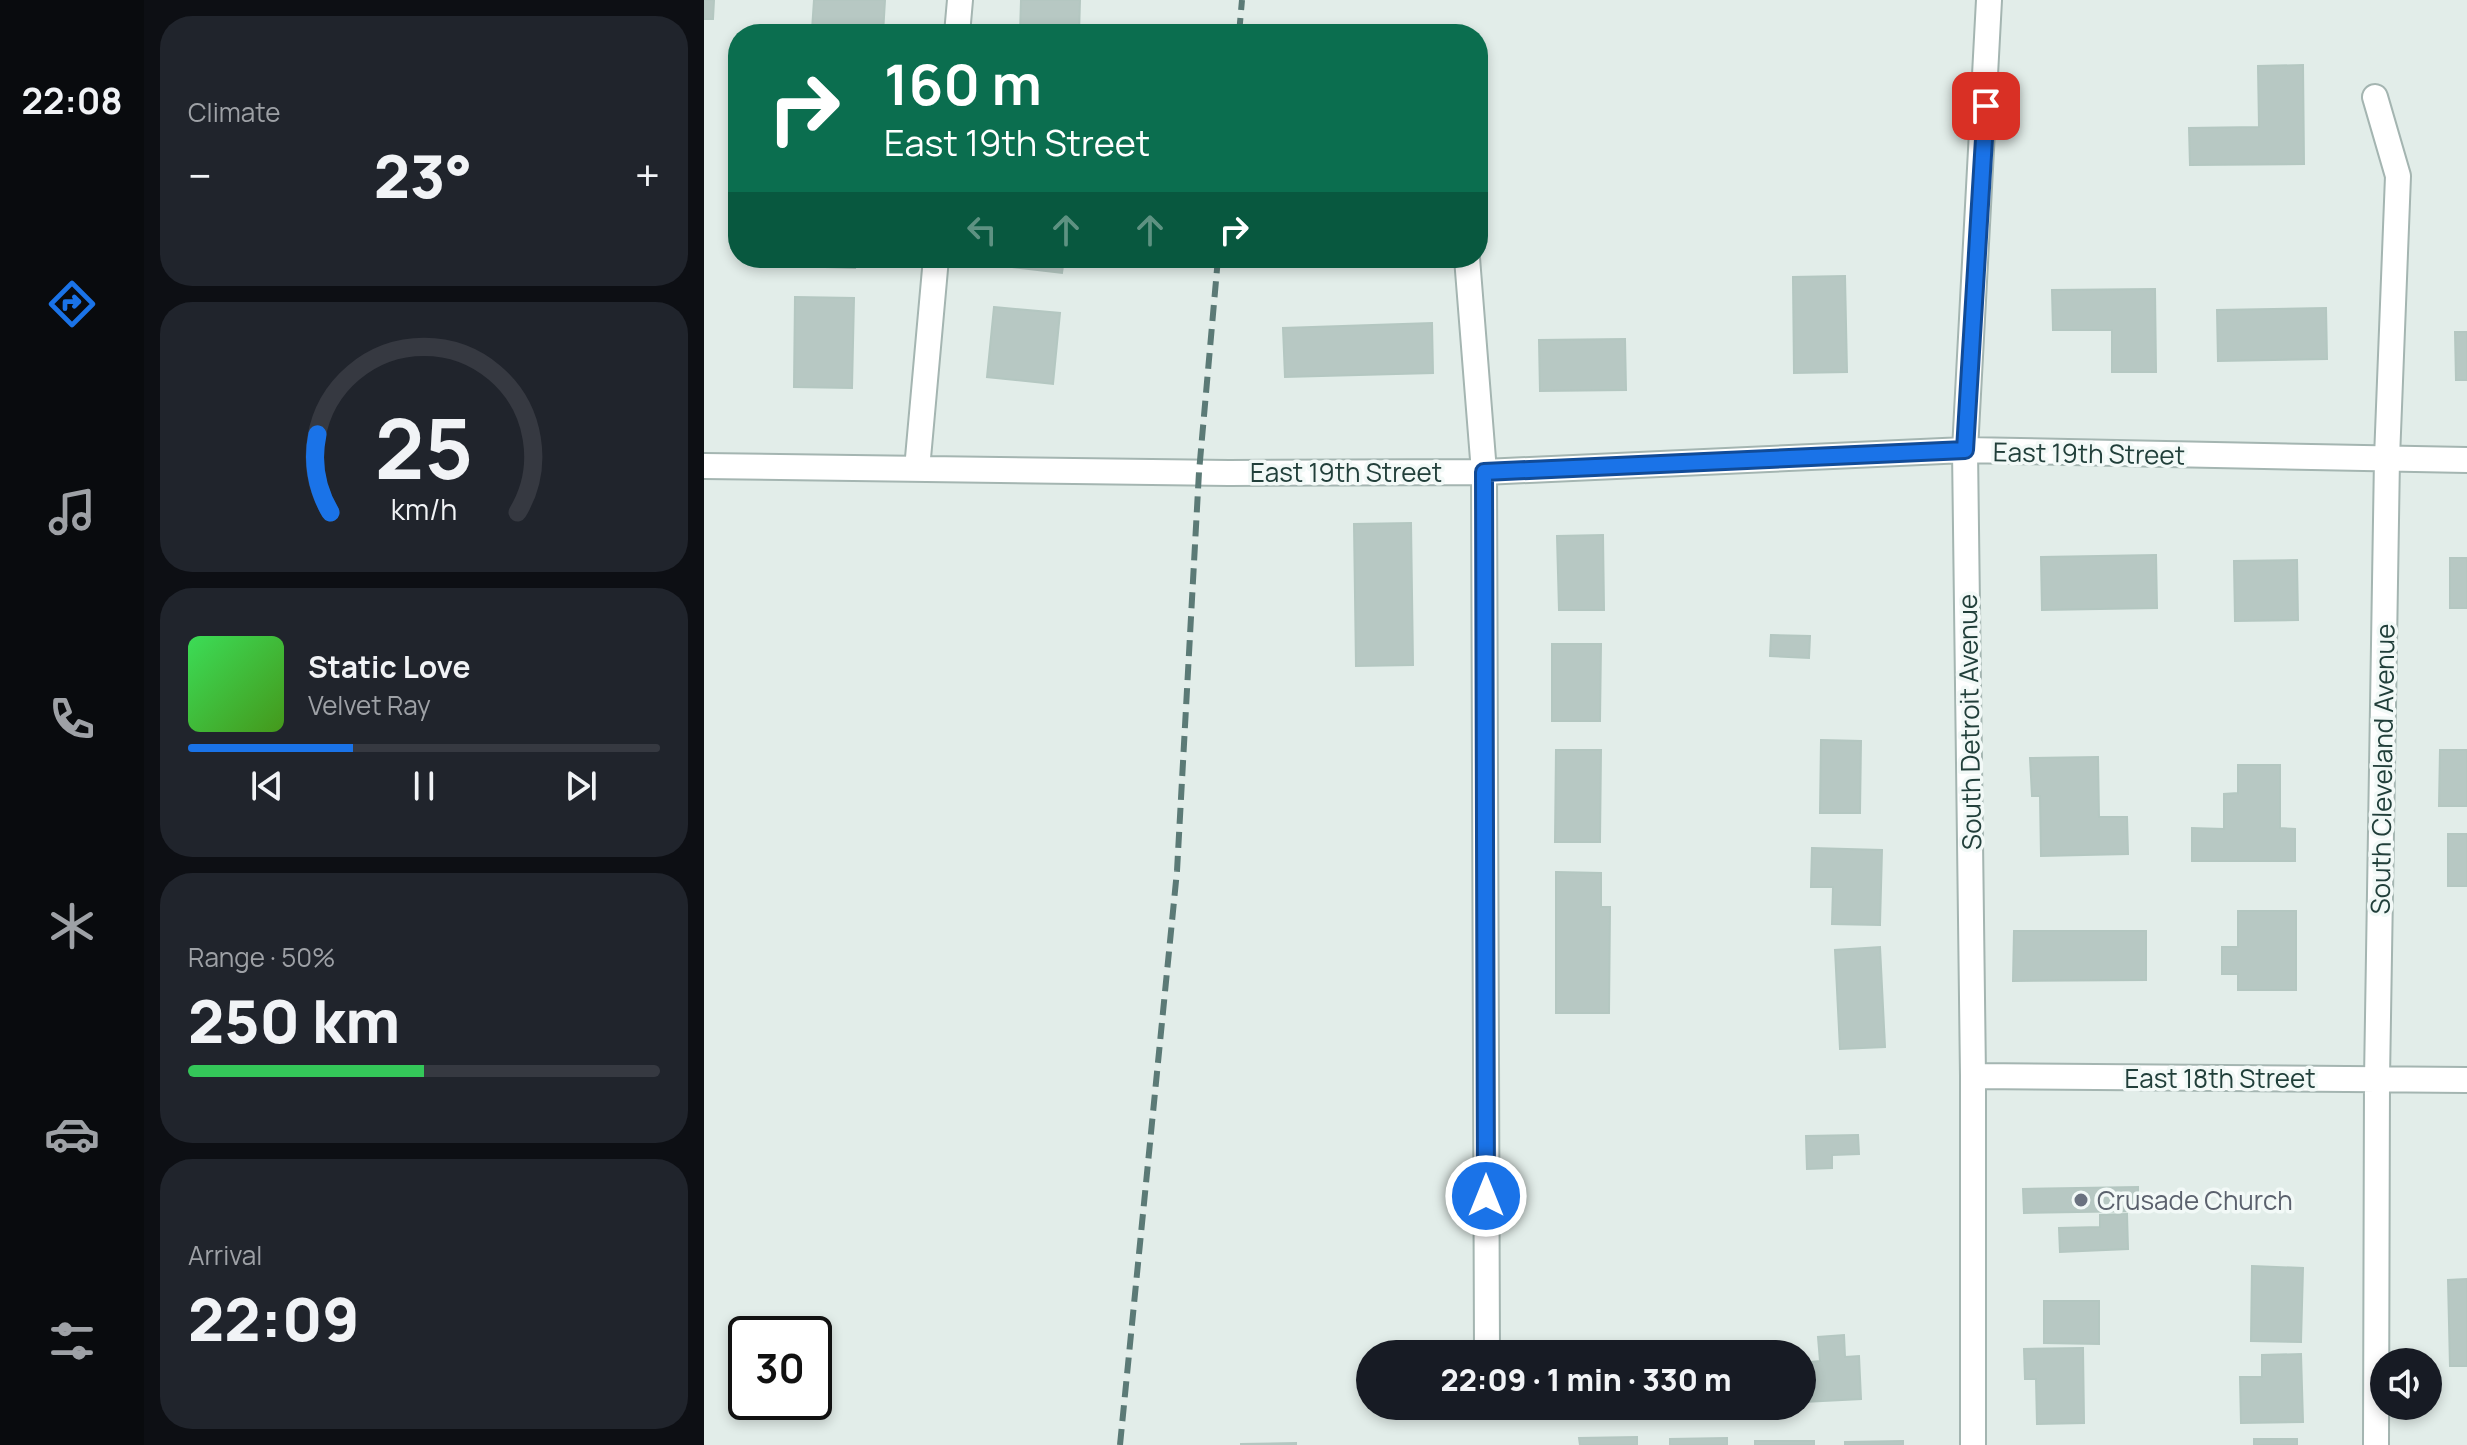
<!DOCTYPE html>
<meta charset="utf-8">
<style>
:root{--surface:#171b24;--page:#20242c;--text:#f1f3f6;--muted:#9ea1a6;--line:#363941;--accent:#1a73e8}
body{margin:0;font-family:Manrope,sans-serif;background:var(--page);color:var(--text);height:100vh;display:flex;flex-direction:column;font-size:30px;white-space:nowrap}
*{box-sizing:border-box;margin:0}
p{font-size:26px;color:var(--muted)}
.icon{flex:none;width:44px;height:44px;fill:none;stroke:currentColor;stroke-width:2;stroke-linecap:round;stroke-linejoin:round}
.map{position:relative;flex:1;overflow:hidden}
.sheet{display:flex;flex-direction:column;gap:16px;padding:16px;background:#0d0f14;width:560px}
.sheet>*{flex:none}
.top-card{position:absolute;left:24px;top:24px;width:760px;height:244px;border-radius:32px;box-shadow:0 4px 12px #0003;background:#0b6e4f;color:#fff;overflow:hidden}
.tools{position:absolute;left:1666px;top:1348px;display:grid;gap:16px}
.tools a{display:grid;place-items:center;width:72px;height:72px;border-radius:50%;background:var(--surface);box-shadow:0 4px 12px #0003;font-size:40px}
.speed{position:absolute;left:24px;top:1316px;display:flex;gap:16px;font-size:40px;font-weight:700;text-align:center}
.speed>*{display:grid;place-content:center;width:104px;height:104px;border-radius:50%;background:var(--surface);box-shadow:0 4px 12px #0003;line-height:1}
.speed .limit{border:4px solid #111;border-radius:12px;background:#fff;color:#111}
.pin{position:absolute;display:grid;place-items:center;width:68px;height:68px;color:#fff;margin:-34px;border-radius:16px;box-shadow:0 4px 12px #0006}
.me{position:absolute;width:88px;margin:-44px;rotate:0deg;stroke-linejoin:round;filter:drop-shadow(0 0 6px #0008)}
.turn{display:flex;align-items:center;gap:28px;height:168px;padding:0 24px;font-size:36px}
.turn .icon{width:104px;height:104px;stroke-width:2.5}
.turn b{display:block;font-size:56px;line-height:68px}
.lanes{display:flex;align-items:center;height:76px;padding:0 24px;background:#0003;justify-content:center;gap:40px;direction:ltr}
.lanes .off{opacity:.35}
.big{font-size:60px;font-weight:800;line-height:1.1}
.sheet .widget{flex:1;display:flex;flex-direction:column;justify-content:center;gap:12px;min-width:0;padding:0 28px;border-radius:32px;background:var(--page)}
.sheet .dial{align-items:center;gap:0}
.dial svg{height:208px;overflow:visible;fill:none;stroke:var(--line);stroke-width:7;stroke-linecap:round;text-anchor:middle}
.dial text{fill:var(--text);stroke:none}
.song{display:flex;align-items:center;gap:24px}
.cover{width:96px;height:96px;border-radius:12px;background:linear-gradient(135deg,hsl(130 70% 55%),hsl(100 70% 35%))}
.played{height:8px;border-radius:4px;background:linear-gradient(90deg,var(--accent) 35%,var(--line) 35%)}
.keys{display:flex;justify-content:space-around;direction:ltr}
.heat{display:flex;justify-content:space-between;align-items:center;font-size:44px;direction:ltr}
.charge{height:12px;border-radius:6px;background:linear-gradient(90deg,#34c759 50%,var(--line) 0)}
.trip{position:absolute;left:652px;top:1340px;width:460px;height:80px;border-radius:40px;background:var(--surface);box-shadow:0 4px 12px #0003;font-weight:800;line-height:80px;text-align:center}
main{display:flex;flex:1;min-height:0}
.dock{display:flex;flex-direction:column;width:144px;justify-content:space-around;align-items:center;background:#090b0e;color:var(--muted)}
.dock .icon{width:56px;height:56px}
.dock .current{color:var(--accent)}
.dock b{font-size:36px;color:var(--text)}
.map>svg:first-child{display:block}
.building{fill:#b7c8c3;stroke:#b4c7c1;stroke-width:2}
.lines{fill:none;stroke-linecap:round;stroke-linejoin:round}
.minor-casing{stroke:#a4b5b1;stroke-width:28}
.minor{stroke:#fff;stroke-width:24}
.rail{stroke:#5b7a76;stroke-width:6;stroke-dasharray:16 8;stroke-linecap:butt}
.route-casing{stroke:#114b97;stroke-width:20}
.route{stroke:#1a73e8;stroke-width:14}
.worship-dot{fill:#6b7280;stroke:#f2f9f7;stroke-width:3}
.labels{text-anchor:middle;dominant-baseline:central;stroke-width:7;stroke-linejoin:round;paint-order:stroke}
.street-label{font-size:26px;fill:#213f3a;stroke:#f2f9f7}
.worship-label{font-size:26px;fill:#5b616d;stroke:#f2f9f7;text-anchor:start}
</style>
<main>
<nav class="dock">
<b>22:08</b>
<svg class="icon current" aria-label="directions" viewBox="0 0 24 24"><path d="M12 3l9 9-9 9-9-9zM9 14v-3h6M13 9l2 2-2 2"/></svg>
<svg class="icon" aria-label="music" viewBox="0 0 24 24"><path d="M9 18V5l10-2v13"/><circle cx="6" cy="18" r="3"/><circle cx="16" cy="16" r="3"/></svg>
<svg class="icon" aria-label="phone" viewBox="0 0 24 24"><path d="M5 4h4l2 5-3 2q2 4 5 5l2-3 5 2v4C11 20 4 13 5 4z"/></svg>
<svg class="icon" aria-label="climate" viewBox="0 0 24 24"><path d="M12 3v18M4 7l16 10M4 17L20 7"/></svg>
<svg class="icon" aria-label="car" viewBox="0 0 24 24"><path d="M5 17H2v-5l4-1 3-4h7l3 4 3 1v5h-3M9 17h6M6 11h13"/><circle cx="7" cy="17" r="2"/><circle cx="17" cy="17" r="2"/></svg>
<svg class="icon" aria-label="filters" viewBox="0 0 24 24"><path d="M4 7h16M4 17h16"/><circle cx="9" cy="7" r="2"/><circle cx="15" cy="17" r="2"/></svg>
</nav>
<section class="sheet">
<div class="widget"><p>Climate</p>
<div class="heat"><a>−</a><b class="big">23°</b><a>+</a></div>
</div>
<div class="widget dial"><svg viewBox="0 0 100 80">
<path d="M14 69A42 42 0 1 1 86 69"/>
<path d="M14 69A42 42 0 0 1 9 39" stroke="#1a73e8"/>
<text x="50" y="56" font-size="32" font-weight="700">25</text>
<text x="50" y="72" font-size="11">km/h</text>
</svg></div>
<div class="widget">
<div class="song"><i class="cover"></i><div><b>Static Love</b><p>Velvet Ray</p></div></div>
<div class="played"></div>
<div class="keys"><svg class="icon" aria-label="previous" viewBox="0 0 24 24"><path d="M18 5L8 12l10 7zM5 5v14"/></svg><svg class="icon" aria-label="pause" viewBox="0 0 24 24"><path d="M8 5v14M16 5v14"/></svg><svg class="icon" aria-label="next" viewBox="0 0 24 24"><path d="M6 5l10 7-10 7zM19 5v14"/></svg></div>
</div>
<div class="widget"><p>Range · 50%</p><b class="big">250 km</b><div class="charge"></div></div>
<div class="widget"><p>Arrival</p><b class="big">22:09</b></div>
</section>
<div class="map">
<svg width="1763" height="1445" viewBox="0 0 1763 1445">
<rect width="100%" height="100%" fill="#e2ede9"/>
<path class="building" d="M 0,0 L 10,0 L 9,19 L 0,19 Z
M 110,0 L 181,0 L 179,34 L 108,30 Z
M 317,0 L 376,0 L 375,34 L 316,34 Z
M 1599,65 L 1600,164 L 1486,165 L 1485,128 L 1555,127 L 1554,66 Z
M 91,258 L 151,258 L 151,268 L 91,266 Z
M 292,258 L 360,258 L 358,273 L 291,265 Z
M 1141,276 L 1143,372 L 1090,373 L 1089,277 Z
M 1451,289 L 1452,372 L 1408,372 L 1408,330 L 1349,330 L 1348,290 Z
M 91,297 L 150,298 L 148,388 L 90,387 Z
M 290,307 L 356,313 L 349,384 L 283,377 Z
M 1622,308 L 1623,359 L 1514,361 L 1513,310 Z
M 728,323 L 729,373 L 581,377 L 579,328 Z
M 1751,332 L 1763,332 L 1763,380 L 1752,380 Z
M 921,339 L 922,390 L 836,391 L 835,340 Z
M 707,523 L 709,665 L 652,666 L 650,524 Z
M 899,535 L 900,610 L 855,610 L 853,536 Z
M 1452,555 L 1453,608 L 1338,610 L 1337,557 Z
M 1746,558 L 1763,558 L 1763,608 L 1746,608 Z
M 1593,560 L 1594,620 L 1531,621 L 1530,561 Z
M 1067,635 L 1106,636 L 1105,658 L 1066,656 Z
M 848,644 L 897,644 L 896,721 L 848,721 Z
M 1117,740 L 1157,741 L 1156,813 L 1116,813 Z
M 852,750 L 897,750 L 896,842 L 851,842 Z
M 1736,750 L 1763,750 L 1763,806 L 1735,806 Z
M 1394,757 L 1395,817 L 1423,817 L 1424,854 L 1337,856 L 1336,796 L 1328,796 L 1326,758 Z
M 1534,765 L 1576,765 L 1576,828 L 1591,829 L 1591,861 L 1488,861 L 1488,828 L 1520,829 L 1520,794 L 1534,793 Z
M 1744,834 L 1763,834 L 1763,886 L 1744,886 Z
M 1108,848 L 1178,850 L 1176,925 L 1128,924 L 1129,887 L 1107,887 Z
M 852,872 L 897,873 L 897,907 L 906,907 L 905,1013 L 852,1013 Z
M 1534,911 L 1592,911 L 1592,990 L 1534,990 L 1534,974 L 1518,974 L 1518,947 L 1534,947 Z
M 1310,931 L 1442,931 L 1442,980 L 1309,981 Z
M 1176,947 L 1181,1047 L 1136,1049 L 1131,950 Z
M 1154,1135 L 1155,1154 L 1128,1155 L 1128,1168 L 1103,1169 L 1102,1136 Z
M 1434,1187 L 1434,1211 L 1320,1213 L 1319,1189 Z
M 1423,1214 L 1424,1249 L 1356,1252 L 1355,1228 L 1396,1227 L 1396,1215 Z
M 1548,1266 L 1599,1268 L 1597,1342 L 1547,1341 Z
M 1763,1279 L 1763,1366 L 1746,1366 L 1744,1280 Z
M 1340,1301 L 1395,1301 L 1395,1344 L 1340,1343 Z
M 1140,1335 L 1141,1357 L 1155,1356 L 1157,1399 L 1100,1402 L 1098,1363 L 1116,1361 L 1114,1337 Z
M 1379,1348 L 1380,1423 L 1333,1424 L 1332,1379 L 1321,1379 L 1320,1349 Z
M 1597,1354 L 1599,1422 L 1537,1423 L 1536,1377 L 1558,1377 L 1558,1355 Z
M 933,1437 L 933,1445 L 876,1445 L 875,1438 Z
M 1023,1438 L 1023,1445 L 966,1445 L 966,1439 Z
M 1550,1439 L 1593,1439 L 1593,1445 L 1550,1445 Z
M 1051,1441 L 1110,1441 L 1110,1445 L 1051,1445 Z
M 1199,1441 L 1199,1445 L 1141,1445 L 1141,1442 Z
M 592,1443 L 592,1445 L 536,1444 Z"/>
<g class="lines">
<g class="minor-casing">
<path id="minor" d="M 253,34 L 256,0
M 1671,97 L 1694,176 L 1683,458 L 1673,1079 L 1672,1445
M 763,258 L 780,472 L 783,1354
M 0,466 L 525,473 L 780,472 L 1261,450 L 1763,460
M 213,469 L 232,258
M 1269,1076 L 1763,1080
M 1269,1445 L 1269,1076 L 1261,450 L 1285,0"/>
</g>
<use href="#minor" class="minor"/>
<path class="rail" d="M 535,34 L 538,0
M 416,1445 L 473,871 L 495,472 L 514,258"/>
</g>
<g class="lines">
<g class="route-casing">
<path id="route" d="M 782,1196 L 780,472 L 1261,450 L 1282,106"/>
</g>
<use href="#route" class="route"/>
</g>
<circle class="worship-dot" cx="1377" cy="1200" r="8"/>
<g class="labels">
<g class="street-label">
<text transform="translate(1385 453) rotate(1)">East 19th Street</text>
<text x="642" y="472">East 19th Street</text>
<text transform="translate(1265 722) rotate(-91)">South Detroit Avenue</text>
<text transform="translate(1678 769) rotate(-89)">South Cleveland Avenue</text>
<text x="1516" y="1078">East 18th Street</text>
</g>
<g class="worship-label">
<text x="1393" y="1200">Crusade Church</text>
</g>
</g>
</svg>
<div class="tools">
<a><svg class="icon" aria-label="sound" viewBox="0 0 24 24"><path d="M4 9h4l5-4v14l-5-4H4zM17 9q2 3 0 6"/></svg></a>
</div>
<div class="speed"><div class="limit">30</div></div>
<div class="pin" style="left:1282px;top:106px;background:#d93025"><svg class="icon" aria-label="arrive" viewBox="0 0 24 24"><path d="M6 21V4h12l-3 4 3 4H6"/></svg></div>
<svg class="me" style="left:782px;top:1196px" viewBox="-20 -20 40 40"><circle r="17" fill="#1a73e8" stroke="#fff" stroke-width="3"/><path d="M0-11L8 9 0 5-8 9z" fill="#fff"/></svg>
<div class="trip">22:09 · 1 min · 330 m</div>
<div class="top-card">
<div class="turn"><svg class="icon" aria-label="right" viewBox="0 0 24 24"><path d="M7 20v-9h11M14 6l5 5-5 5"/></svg><div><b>160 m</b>East 19th Street</div></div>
<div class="lanes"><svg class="icon off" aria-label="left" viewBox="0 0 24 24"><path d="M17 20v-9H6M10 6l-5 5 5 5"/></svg><svg class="icon off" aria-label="ahead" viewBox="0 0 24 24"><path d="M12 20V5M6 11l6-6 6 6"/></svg><svg class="icon off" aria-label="ahead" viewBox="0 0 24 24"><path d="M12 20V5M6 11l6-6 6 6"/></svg><svg class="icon" aria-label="right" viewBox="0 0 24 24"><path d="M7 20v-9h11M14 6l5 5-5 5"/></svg></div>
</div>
</div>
</main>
